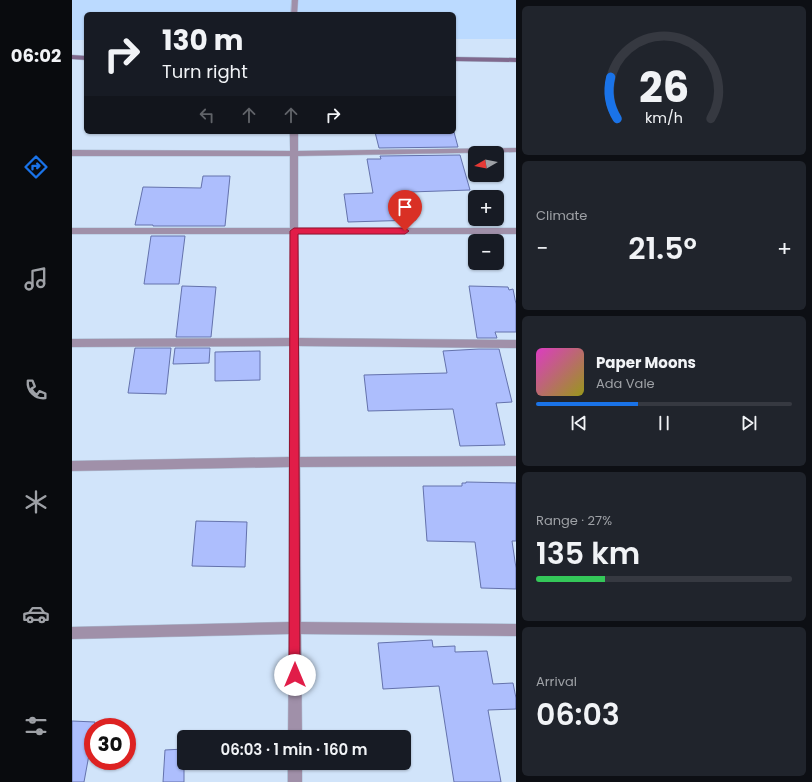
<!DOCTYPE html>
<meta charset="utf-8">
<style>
:root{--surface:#171b24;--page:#20242c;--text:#f1f3f6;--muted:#9ea1a6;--line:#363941;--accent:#1a73e8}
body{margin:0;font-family:Poppins,sans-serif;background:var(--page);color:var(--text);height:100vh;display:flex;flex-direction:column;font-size:15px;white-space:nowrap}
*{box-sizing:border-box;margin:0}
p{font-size:13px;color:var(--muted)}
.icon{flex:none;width:22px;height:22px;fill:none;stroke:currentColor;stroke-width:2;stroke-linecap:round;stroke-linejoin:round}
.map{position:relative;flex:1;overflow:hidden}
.side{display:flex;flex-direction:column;gap:6px;padding:6px;background:#0d0f14;width:296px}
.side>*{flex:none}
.top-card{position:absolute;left:12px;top:12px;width:372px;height:122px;border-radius:6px;box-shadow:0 1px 3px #0004;background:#171b24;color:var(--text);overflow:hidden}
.needle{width:26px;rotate:261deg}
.tools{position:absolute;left:396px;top:146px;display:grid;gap:8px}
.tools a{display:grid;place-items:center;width:36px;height:36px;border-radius:6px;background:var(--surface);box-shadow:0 1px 3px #0004;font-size:20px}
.speed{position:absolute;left:12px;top:718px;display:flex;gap:8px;font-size:20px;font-weight:700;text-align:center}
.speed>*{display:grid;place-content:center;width:52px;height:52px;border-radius:50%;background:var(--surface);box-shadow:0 1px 3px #0004;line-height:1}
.speed .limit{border:6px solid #d22;background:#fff;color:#111}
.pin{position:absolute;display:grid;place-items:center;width:34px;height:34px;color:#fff;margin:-41px -17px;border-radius:50% 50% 50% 0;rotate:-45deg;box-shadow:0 0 4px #0007}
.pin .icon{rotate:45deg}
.me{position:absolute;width:44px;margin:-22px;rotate:0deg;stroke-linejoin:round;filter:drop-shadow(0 0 3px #0008)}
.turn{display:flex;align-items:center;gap:14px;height:84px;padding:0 12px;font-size:18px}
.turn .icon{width:52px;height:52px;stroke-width:2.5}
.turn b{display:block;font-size:28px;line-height:34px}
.lanes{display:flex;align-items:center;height:38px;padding:0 12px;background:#0003;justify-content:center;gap:20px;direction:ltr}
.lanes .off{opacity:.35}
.big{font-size:30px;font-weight:600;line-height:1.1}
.side .card{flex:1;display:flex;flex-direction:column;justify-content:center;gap:6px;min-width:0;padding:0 14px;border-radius:6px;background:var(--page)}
.side .dial{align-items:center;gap:0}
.dial svg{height:104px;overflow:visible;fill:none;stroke:var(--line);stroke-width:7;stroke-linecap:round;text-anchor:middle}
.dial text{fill:var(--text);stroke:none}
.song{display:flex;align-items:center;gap:12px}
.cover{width:48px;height:48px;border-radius:6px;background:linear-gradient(135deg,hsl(310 70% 55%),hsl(60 70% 35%))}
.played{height:4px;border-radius:2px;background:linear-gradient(90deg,var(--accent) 40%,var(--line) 40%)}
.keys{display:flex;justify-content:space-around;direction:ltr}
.heat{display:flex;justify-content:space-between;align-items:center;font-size:22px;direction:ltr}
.charge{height:6px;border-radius:3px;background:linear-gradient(90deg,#34c759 27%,var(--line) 0)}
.trip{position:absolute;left:105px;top:730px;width:234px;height:40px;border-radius:6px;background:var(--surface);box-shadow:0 1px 3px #0004;font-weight:600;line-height:40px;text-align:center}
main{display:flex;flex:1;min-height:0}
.tabs{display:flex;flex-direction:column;width:72px;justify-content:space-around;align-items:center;background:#090b0e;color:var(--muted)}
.tabs .icon{width:28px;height:28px}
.tabs .selected{color:var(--accent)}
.tabs b{font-size:18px;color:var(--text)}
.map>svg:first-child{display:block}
.built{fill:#bbdaff}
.building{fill:#adbefd;stroke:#6472ac}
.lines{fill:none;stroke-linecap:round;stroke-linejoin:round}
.street-casing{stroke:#adc0d5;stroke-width:1}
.secondary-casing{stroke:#adc0d5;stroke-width:1}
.street{fill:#a090a9;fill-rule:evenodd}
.secondary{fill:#80698d;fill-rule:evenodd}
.route{fill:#e11d48;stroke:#92132f}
</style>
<main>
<nav class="tabs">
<b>06:02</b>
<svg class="icon selected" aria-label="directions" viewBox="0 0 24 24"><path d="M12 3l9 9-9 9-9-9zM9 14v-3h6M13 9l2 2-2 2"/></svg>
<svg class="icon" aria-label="music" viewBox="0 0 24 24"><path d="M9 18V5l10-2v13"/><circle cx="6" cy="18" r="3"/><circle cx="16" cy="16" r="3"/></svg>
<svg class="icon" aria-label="phone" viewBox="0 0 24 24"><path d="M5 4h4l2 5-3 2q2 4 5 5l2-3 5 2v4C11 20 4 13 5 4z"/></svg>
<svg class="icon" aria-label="climate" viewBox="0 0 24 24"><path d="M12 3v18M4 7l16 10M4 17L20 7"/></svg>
<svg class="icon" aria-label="car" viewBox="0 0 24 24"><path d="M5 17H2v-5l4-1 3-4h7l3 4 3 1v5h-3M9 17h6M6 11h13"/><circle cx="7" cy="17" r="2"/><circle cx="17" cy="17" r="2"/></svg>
<svg class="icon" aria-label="filters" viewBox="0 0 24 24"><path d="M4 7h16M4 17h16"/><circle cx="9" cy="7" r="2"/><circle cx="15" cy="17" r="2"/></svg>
</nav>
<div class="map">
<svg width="444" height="782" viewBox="0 0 444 782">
<rect width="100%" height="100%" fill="#d1e4fa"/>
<path class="built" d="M 0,0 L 444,0 L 444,39 L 382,39 L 382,14 L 14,14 L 14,40 L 0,40 Z"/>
<path class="building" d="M 303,132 L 382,132 L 386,147 L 307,148 Z
M 388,155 L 398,190 L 338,192 L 344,220 L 276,222 L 272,194 L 301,193 L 295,159 L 309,159 L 308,156 Z
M 131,176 L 158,176 L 153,226 L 81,226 L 81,225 L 63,225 L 71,187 L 129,188 Z
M 79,236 L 113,236 L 107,284 L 72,284 Z
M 110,286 L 144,287 L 139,337 L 104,337 Z
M 397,286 L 436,287 L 437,290 L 441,289 L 444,304 L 444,332 L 423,332 L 425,338 L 405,338 Z
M 63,348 L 99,348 L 94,394 L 56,393 Z
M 103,348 L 138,348 L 137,363 L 101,364 Z
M 407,349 L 427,349 L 440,402 L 424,403 L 433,445 L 388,446 L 381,409 L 296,411 L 292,375 L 375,373 L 371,351 Z
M 188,351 L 188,380 L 143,381 L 143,352 Z
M 394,482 L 444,483 L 444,541 L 440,541 L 444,568 L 444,589 L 409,588 L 403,542 L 355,541 L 351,486 L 390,486 L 390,483 L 394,483 Z
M 124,521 L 175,522 L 173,567 L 120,566 Z
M 360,640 L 361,647 L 383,646 L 383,652 L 415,651 L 421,684 L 441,683 L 444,698 L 444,709 L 416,710 L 429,782 L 382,782 L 367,686 L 311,689 L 306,643 Z
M 0,721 L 23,722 L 12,782 L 0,782 Z
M 112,749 L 112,782 L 91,782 L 93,750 Z"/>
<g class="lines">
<g class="street-casing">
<path id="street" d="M 220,0 L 226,0 L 225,14 L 219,14 Z
M 218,132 L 226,132 L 226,151 L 444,148 L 444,152 L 226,156 L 226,228 L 444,228 L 444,234 L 226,234 L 227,338 L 444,340 L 444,348 L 227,346 L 228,457 L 444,456 L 444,466 L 228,467 L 229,622 L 444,624 L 444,636 L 229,634 L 230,737 L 216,737 L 217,634 L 0,639 L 0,627 L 217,622 L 217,467 L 0,471 L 0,461 L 217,457 L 218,346 L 0,347 L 0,339 L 218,338 L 218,234 L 0,234 L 0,228 L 218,228 L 218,156 L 0,156 L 0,150 L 218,151 Z
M 216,763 L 230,763 L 230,782 L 216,782 Z"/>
</g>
<g class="secondary-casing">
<path id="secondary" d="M 0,55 L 14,56 L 14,60 L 0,59 Z
M 382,57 L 444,58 L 444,62 L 382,61 Z"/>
</g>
<use href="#street" class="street"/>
<use href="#secondary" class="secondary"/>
</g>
<path class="route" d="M 222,228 L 333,228 L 337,231 L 333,234 L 226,234 L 228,675 L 227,679 L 223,680 L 219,679 L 217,675 L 218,231 Z"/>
</svg>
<div class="tools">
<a><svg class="needle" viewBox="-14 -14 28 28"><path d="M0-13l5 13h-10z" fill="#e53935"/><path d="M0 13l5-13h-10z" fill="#9ea1a6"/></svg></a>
<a>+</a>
<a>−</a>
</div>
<div class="speed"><div class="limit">30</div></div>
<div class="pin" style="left:333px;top:231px;background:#d93025"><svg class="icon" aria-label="arrive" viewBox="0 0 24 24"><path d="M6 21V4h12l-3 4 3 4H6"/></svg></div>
<svg class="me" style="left:223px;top:675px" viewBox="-20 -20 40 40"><circle r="19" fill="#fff"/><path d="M0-13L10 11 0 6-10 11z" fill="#e11d48"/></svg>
<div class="trip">06:03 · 1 min · 160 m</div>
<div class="top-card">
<div class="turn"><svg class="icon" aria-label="right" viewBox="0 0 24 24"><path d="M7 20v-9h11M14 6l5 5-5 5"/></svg><div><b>130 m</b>Turn right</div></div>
<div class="lanes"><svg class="icon off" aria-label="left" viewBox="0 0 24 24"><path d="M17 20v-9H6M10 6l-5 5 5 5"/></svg><svg class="icon off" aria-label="ahead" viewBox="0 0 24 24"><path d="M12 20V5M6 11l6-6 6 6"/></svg><svg class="icon off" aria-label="ahead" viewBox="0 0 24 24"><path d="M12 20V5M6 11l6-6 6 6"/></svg><svg class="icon" aria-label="right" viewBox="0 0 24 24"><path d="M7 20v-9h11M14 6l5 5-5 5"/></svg></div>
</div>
</div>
<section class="side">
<div class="card dial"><svg viewBox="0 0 100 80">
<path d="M14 69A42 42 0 1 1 86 69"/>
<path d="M14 69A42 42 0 0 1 9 37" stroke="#1a73e8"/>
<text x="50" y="56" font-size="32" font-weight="700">26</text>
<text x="50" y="72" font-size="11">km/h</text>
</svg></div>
<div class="card"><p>Climate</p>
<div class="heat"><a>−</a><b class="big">21.5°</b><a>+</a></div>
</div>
<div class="card">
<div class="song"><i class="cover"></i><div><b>Paper Moons</b><p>Ada Vale</p></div></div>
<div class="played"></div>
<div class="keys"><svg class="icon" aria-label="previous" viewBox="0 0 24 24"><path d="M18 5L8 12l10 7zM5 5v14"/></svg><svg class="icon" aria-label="pause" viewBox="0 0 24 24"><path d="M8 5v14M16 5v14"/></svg><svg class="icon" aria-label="next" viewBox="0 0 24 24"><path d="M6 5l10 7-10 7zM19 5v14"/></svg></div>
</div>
<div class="card"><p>Range · 27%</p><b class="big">135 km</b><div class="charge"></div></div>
<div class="card"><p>Arrival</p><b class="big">06:03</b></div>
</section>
</main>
